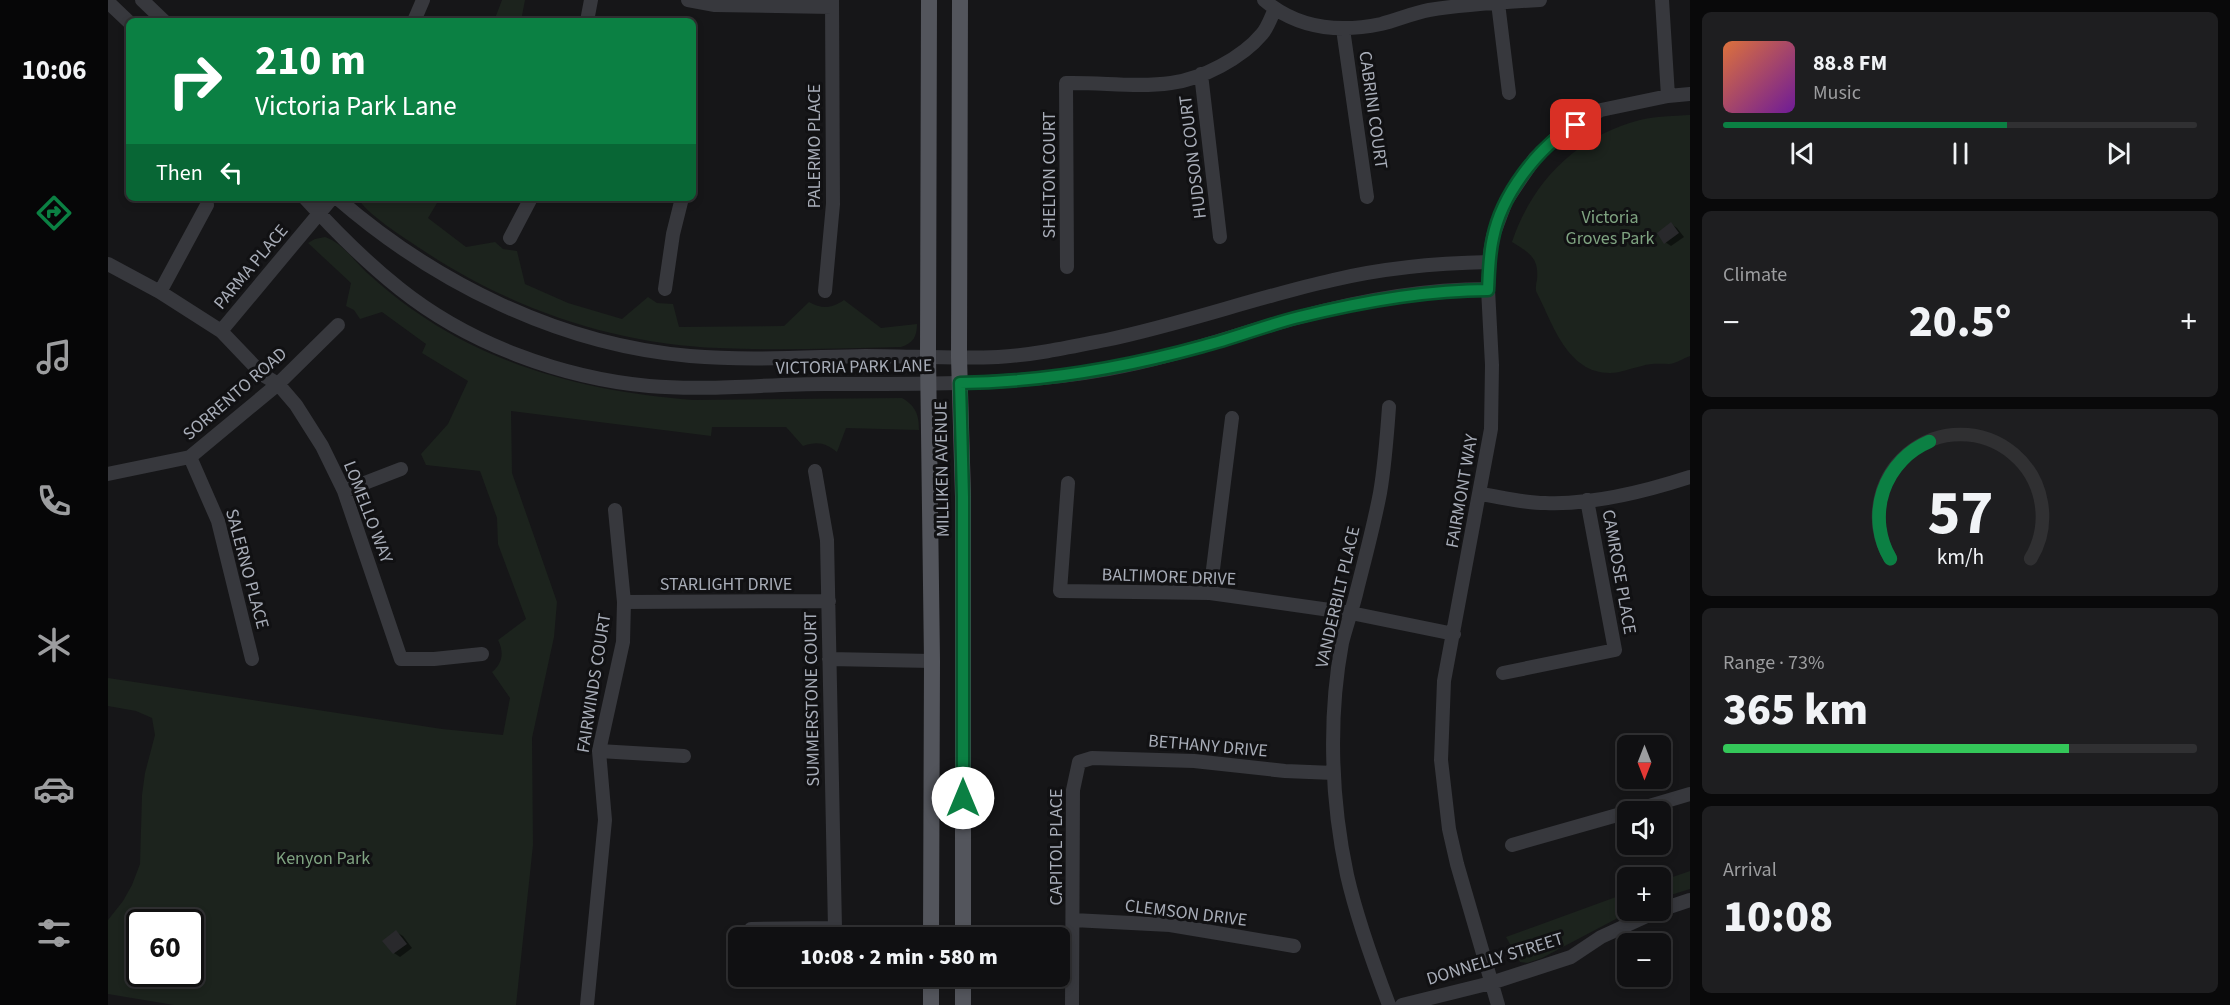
<!DOCTYPE html>
<meta charset="utf-8">
<style>
:root{--surface:#101012;--page:#1e1e20;--text:#f1f3f6;--muted:#9c9d9f;--line:#303032;--accent:#0b8043}
body{margin:0;font-family:"Source Sans 3",sans-serif;background:var(--page);color:var(--text);height:100vh;display:flex;flex-direction:column;font-size:22px;white-space:nowrap}
*{box-sizing:border-box;margin:0}
p{font-size:20px;color:var(--muted)}
.icon{flex:none;width:33px;height:33px;fill:none;stroke:currentColor;stroke-width:2;stroke-linecap:round;stroke-linejoin:round}
.map{position:relative;flex:1;overflow:hidden}
.sheet{display:flex;flex-direction:column;gap:12px;padding:12px;background:#09090a;width:540px}
.sheet>*{flex:none}
.hud{position:absolute;left:18px;top:18px;width:570px;height:183px;border-radius:9px;box-shadow:0 3px 9px #0003,0 0 0 2px var(--line);background:#0b8043;color:#fff;overflow:hidden}
.needle{width:39px;rotate:180deg}
.buttons{position:absolute;left:1509px;top:735px;display:grid;gap:12px}
.buttons a{display:grid;place-items:center;width:54px;height:54px;border-radius:9px;background:var(--surface);box-shadow:0 3px 9px #0003,0 0 0 2px var(--line);font-size:30px}
.speed{position:absolute;left:18px;top:909px;display:flex;gap:12px;font-size:30px;font-weight:700;text-align:center}
.speed>*{display:grid;place-content:center;width:78px;height:78px;border-radius:50%;background:var(--surface);box-shadow:0 3px 9px #0003,0 0 0 2px var(--line);line-height:1}
.speed .limit{border:3px solid #111;border-radius:9px;background:#fff;color:#111}
.pin{position:absolute;display:grid;place-items:center;width:51px;height:51px;color:#fff;margin:-26px;border-radius:12px;box-shadow:0 3px 9px #0006}
.me{position:absolute;width:66px;margin:-33px;rotate:0deg;stroke-linejoin:round;filter:drop-shadow(0 0 4px #0008)}
.turn{display:flex;align-items:center;gap:21px;height:126px;padding:0 30px;font-size:27px}
.turn .icon{width:78px;height:78px;stroke-width:2.5}
.turn b{display:block;font-size:42px;line-height:51px}
.then{display:flex;align-items:center;height:57px;padding:0 30px;background:#0003;gap:12px;font-size:22px}
.big{font-size:45px;font-weight:800;line-height:1.1}
.sheet .widget{flex:1;display:flex;flex-direction:column;justify-content:center;gap:9px;min-width:0;padding:0 21px;border-radius:9px;background:var(--page)}
.sheet .dial{align-items:center;gap:0}
.dial svg{height:156px;overflow:visible;fill:none;stroke:var(--line);stroke-width:7;stroke-linecap:round;text-anchor:middle}
.dial text{fill:var(--text);stroke:none}
.song{display:flex;align-items:center;gap:18px}
.cover{width:72px;height:72px;border-radius:9px;background:linear-gradient(135deg,hsl(20 70% 55%),hsl(280 70% 35%))}
.played{height:6px;border-radius:3px;background:linear-gradient(90deg,var(--accent) 60%,var(--line) 60%)}
.keys{display:flex;justify-content:space-around;direction:ltr}
.heat{display:flex;justify-content:space-between;align-items:center;font-size:33px;direction:ltr}
.charge{height:9px;border-radius:4px;background:linear-gradient(90deg,#34c759 73%,var(--line) 0)}
.trip{position:absolute;left:620px;top:927px;width:342px;height:60px;border-radius:9px;background:var(--surface);box-shadow:0 3px 9px #0003,0 0 0 2px var(--line);font-weight:800;line-height:60px;text-align:center}
main{display:flex;flex:1;min-height:0}
.tabs{display:flex;flex-direction:column;width:108px;justify-content:space-around;align-items:center;background:#060607;color:var(--muted)}
.tabs .icon{width:42px;height:42px}
.tabs .selected{color:var(--accent)}
.tabs b{font-size:27px;color:var(--text)}
.map>svg:first-child{display:block}
.green{fill:#1c231d;fill-rule:evenodd}
.shadow{fill:#0007}
.building{fill:#29292c}
.lines{fill:none;stroke-linecap:round;stroke-linejoin:round}
.minor{stroke:#37383d;stroke-width:14}
.major{stroke:#53555c;stroke-width:16}
.route-casing{stroke:#07532c;stroke-width:15}
.route{stroke:#0b8043;stroke-width:10}
.labels{text-anchor:middle;dominant-baseline:central;stroke-width:6;stroke-linejoin:round;paint-order:stroke}
.street-label{font-size:18px;fill:#a8adb8;stroke:#111113}
.park-label{font-size:18px;fill:#7fa381;stroke:#111113}
</style>
<main>
<nav class="tabs">
<b>10:06</b>
<svg class="icon selected" aria-label="directions" viewBox="0 0 24 24"><path d="M12 3l9 9-9 9-9-9zM9 14v-3h6M13 9l2 2-2 2"/></svg>
<svg class="icon" aria-label="music" viewBox="0 0 24 24"><path d="M9 18V5l10-2v13"/><circle cx="6" cy="18" r="3"/><circle cx="16" cy="16" r="3"/></svg>
<svg class="icon" aria-label="phone" viewBox="0 0 24 24"><path d="M5 4h4l2 5-3 2q2 4 5 5l2-3 5 2v4C11 20 4 13 5 4z"/></svg>
<svg class="icon" aria-label="climate" viewBox="0 0 24 24"><path d="M12 3v18M4 7l16 10M4 17L20 7"/></svg>
<svg class="icon" aria-label="car" viewBox="0 0 24 24"><path d="M5 17H2v-5l4-1 3-4h7l3 4 3 1v5h-3M9 17h6M6 11h13"/><circle cx="7" cy="17" r="2"/><circle cx="17" cy="17" r="2"/></svg>
<svg class="icon" aria-label="filters" viewBox="0 0 24 24"><path d="M4 7h16M4 17h16"/><circle cx="9" cy="7" r="2"/><circle cx="15" cy="17" r="2"/></svg>
</nav>
<div class="map">
<svg width="1582" height="1005" viewBox="0 0 1582 1005">
<rect width="100%" height="100%" fill="#161618"/>
<path class="green" d="M 394,0 L 417,0 L 413,21 L 386,21 Z
M 1582,115 L 1582,356 C 1576,358 1567,364 1561,364 C 1552,364 1543,363 1534,366 C 1523,368 1513,373 1502,373 C 1459,373 1445,324 1429,293 C 1427,290 1428,284 1429,280 C 1431,258 1422,253 1404,242 C 1424,182 1469,136 1532,120 C 1547,116 1566,116 1582,115 Z
M 250,198 L 332,198 L 320,218 L 358,247 L 387,242 L 395,249 L 409,251 L 417,284 L 460,303 L 514,319 L 540,297 L 549,303 L 565,304 L 571,327 L 676,326 L 701,302 C 714,309 723,309 736,300 L 773,328 L 809,324 C 809,337 805,343 793,347 C 733,348 671,351 611,348 C 505,344 401,308 313,249 C 298,239 257,213 250,198 Z
M 217,237 C 234,243 245,259 258,272 C 277,289 298,306 320,320 C 398,371 492,393 585,400 L 794,398 C 808,406 811,415 811,430 L 738,428 L 729,452 C 718,443 709,441 695,446 L 678,427 L 604,427 L 603,436 L 403,411 L 404,473 L 449,602 L 446,637 L 424,738 L 425,845 L 408,1005 L 66,1005 L 0,994 L 0,920 L 15,901 L 24,885 L 32,864 L 34,795 L 37,773 L 47,735 L 44,718 L 28,711 L 0,706 L 0,678 L 334,729 L 395,735 L 402,698 L 384,672 C 395,663 396,652 390,640 L 418,619 L 390,544 L 389,518 L 372,471 L 318,465 L 313,454 L 340,424 L 360,381 L 314,353 L 318,344 L 274,312 L 252,319 L 246,310 L 238,306 L 243,283 L 200,243 L 207,239 ZM 32,922 L 82,922 L 82,974 L 32,974 Z
M 1582,871 L 1582,889 L 1553,898 L 1553,881 Z
M 1519,893 L 1520,910 L 1523,911 L 1434,958 L 1419,963 L 1412,962 L 1398,937 Z"/>
<path class="shadow" d="M 1563,224 L 1569,228 L 1576,237 L 1563,246 L 1557,242 Z
M 288,932 L 295,936 L 304,948 L 292,957 L 286,953 Z"/>
<path class="building" d="M 1563,222 L 1571,233 L 1556,244 L 1549,233 Z
M 288,930 L 299,944 L 285,954 L 274,941 Z"/>
<g class="lines">
<path class="minor" d="M 34,0 L 56,21
M 580,0 L 607,5 L 724,7
M 1156,0 C 1190,29 1230,33 1273,24 C 1289,20 1305,13 1321,10 C 1358,4 1395,2 1432,0
M 1554,0 L 1560,96
M 0,2 L 21,22
M 1390,3 L 1401,93
M 306,21 L 315,0
M 479,21 L 483,0
M 1235,29 L 1259,197
M 1093,74 L 1112,237
M 197,198 C 226,230 258,262 292,289 C 361,344 454,378 541,386 C 600,391 659,384 717,384 C 812,384 906,386 1000,369 C 1064,358 1125,335 1188,318 C 1249,301 1316,289 1380,289
M 229,198 C 327,283 452,345 582,356 C 640,361 699,357 757,356 C 801,356 846,359 890,357 C 926,355 963,347 998,340 C 1075,324 1149,297 1225,280 C 1275,268 1330,263 1381,262
M 402,238 L 423,198
M 0,264 L 52,292 L 113,331 L 155,375 L 170,384 L 188,405 L 214,446 L 236,491 L 293,659 L 326,659 L 374,654
M 959,267 L 958,83 C 993,82 1029,88 1063,83 C 1094,79 1134,58 1154,34 C 1160,27 1163,17 1167,9
M 557,289 L 565,234 L 574,198
M 717,291 L 725,204 L 724,0
M 52,292 L 99,205
M 113,331 L 224,198
M 82,457 L 110,521 L 144,659
M 0,474 L 82,457 L 170,384 L 230,325
M 960,483 L 952,591 L 1102,593 L 1243,613 L 1346,634
M 236,491 L 293,469
M 1372,494 C 1393,497 1415,503 1437,503 C 1482,505 1539,491 1582,477
M 1102,593 L 1124,418
M 516,602 L 721,601
M 721,659 L 824,661
M 1395,673 L 1507,650 L 1479,500
M 491,751 L 576,756
M 1521,812 L 1582,794
M 1404,845 L 1520,812
M 1552,910 L 1582,900
M 965,920 L 1062,925 L 1186,946
M 643,929 L 727,928 L 719,540 L 707,471
M 479,1005 L 497,820 L 491,751 L 515,642 L 516,602 L 507,510
M 964,1005 L 965,790 L 971,762 L 984,758 L 1086,761 L 1177,771 L 1226,773
M 1281,1005 C 1265,963 1249,919 1239,875 C 1223,800 1220,718 1234,643 C 1238,626 1245,608 1249,590 C 1257,558 1266,525 1272,493 C 1277,464 1279,435 1281,407
M 1294,1005 L 1383,983 L 1463,957 L 1493,937 L 1552,910
M 1390,1005 L 1349,864 L 1341,829 L 1333,760 L 1336,681 L 1383,429 L 1384,365 L 1380,289 L 1382,253 L 1385,236 L 1398,201 L 1427,158 L 1454,132 L 1493,110 L 1560,96 L 1582,94"/>
<path class="major" d="M 821,0 L 820,356 L 824,661 L 823,938
M 852,0 L 851,357 L 855,497 L 855,938
M 823,976 L 823,1005
M 855,976 L 855,1005"/>
</g>
<g class="lines">
<g class="route-casing">
<path id="route" d="M 855,798 L 855,497 L 852,383 C 934,382 1015,368 1095,346 C 1127,338 1158,325 1191,317 C 1252,302 1317,290 1380,290 C 1381,272 1381,255 1385,238 C 1393,196 1430,146 1468,125"/>
</g>
<use href="#route" class="route"/>
</g>
<g class="labels">
<g class="street-label">
<text transform="translate(1265 110) rotate(82)">CABRINI COURT</text>
<text transform="translate(706 146) rotate(-90)">PALERMO PLACE</text>
<text transform="translate(1085 157) rotate(-97)">HUDSON COURT</text>
<text transform="translate(941 175) rotate(-90)">SHELTON COURT</text>
<text transform="translate(143 267) rotate(-50)">PARMA PLACE</text>
<text transform="translate(746 367) rotate(-1)">VICTORIA PARK LANE</text>
<text transform="translate(127 394) rotate(-41)">SORRENTO ROAD</text>
<text transform="translate(834 469) rotate(-91)">MILLIKEN AVENUE</text>
<text transform="translate(1354 491) rotate(-80)">FAIRMONT WAY</text>
<text transform="translate(260 512) rotate(69)">LOMELLO WAY</text>
<text transform="translate(139 569) rotate(75)">SALERNO PLACE</text>
<text transform="translate(1511 572) rotate(80)">CAMROSE PLACE</text>
<text transform="translate(1061 577) rotate(2)">BALTIMORE DRIVE</text>
<text x="618" y="584">STARLIGHT DRIVE</text>
<text transform="translate(1230 597) rotate(-77)">VANDERBILT PLACE</text>
<text transform="translate(486 683) rotate(-81)">FAIRWINDS COURT</text>
<text transform="translate(704 699) rotate(-91)">SUMMERSTONE COURT</text>
<text transform="translate(1100 746) rotate(5)">BETHANY DRIVE</text>
<text transform="translate(948 847) rotate(-90)">CAPITOL PLACE</text>
<text transform="translate(1078 913) rotate(7)">CLEMSON DRIVE</text>
<text transform="translate(1387 959) rotate(-17)">DONNELLY STREET</text>
</g>
<g class="park-label">
<text x="1502" y="217">Victoria<tspan x="1502" dy="21">Groves Park</tspan></text>
<text x="215" y="858">Kenyon Park</text>
</g>
</g>
</svg>
<div class="buttons">
<a><svg class="needle" viewBox="-14 -14 28 28"><path d="M0-13l5 13h-10z" fill="#e53935"/><path d="M0 13l5-13h-10z" fill="#9c9d9f"/></svg></a>
<a><svg class="icon" aria-label="sound" viewBox="0 0 24 24"><path d="M4 9h4l5-4v14l-5-4H4zM17 9q2 3 0 6"/></svg></a>
<a>+</a>
<a>−</a>
</div>
<div class="speed"><div class="limit">60</div></div>
<div class="pin" style="left:1468px;top:125px;background:#d93025"><svg class="icon" aria-label="arrive" viewBox="0 0 24 24"><path d="M6 21V4h12l-3 4 3 4H6"/></svg></div>
<svg class="me" style="left:855px;top:798px" viewBox="-20 -20 40 40"><circle r="19" fill="#fff"/><path d="M0-13L10 11 0 6-10 11z" fill="#0b8043"/></svg>
<div class="trip">10:08 · 2 min · 580 m</div>
<div class="hud">
<div class="turn"><svg class="icon" aria-label="right" viewBox="0 0 24 24"><path d="M7 20v-9h11M14 6l5 5-5 5"/></svg><div><b>210 m</b>Victoria Park Lane</div></div>
<div class="then">Then<svg class="icon" aria-label="left" viewBox="0 0 24 24"><path d="M17 20v-9H6M10 6l-5 5 5 5"/></svg></div>
</div>
</div>
<section class="sheet">
<div class="widget">
<div class="song"><i class="cover"></i><div><b>88.8 FM</b><p>Music</p></div></div>
<div class="played"></div>
<div class="keys"><svg class="icon" aria-label="previous" viewBox="0 0 24 24"><path d="M18 5L8 12l10 7zM5 5v14"/></svg><svg class="icon" aria-label="pause" viewBox="0 0 24 24"><path d="M8 5v14M16 5v14"/></svg><svg class="icon" aria-label="next" viewBox="0 0 24 24"><path d="M6 5l10 7-10 7zM19 5v14"/></svg></div>
</div>
<div class="widget"><p>Climate</p>
<div class="heat"><a>−</a><b class="big">20.5°</b><a>+</a></div>
</div>
<div class="widget dial"><svg viewBox="0 0 100 80">
<path d="M14 69A42 42 0 1 1 86 69"/>
<path d="M14 69A42 42 0 0 1 34 9" stroke="#0b8043"/>
<text x="50" y="56" font-size="32" font-weight="700">57</text>
<text x="50" y="72" font-size="11">km/h</text>
</svg></div>
<div class="widget"><p>Range · 73%</p><b class="big">365 km</b><div class="charge"></div></div>
<div class="widget"><p>Arrival</p><b class="big">10:08</b></div>
</section>
</main>
